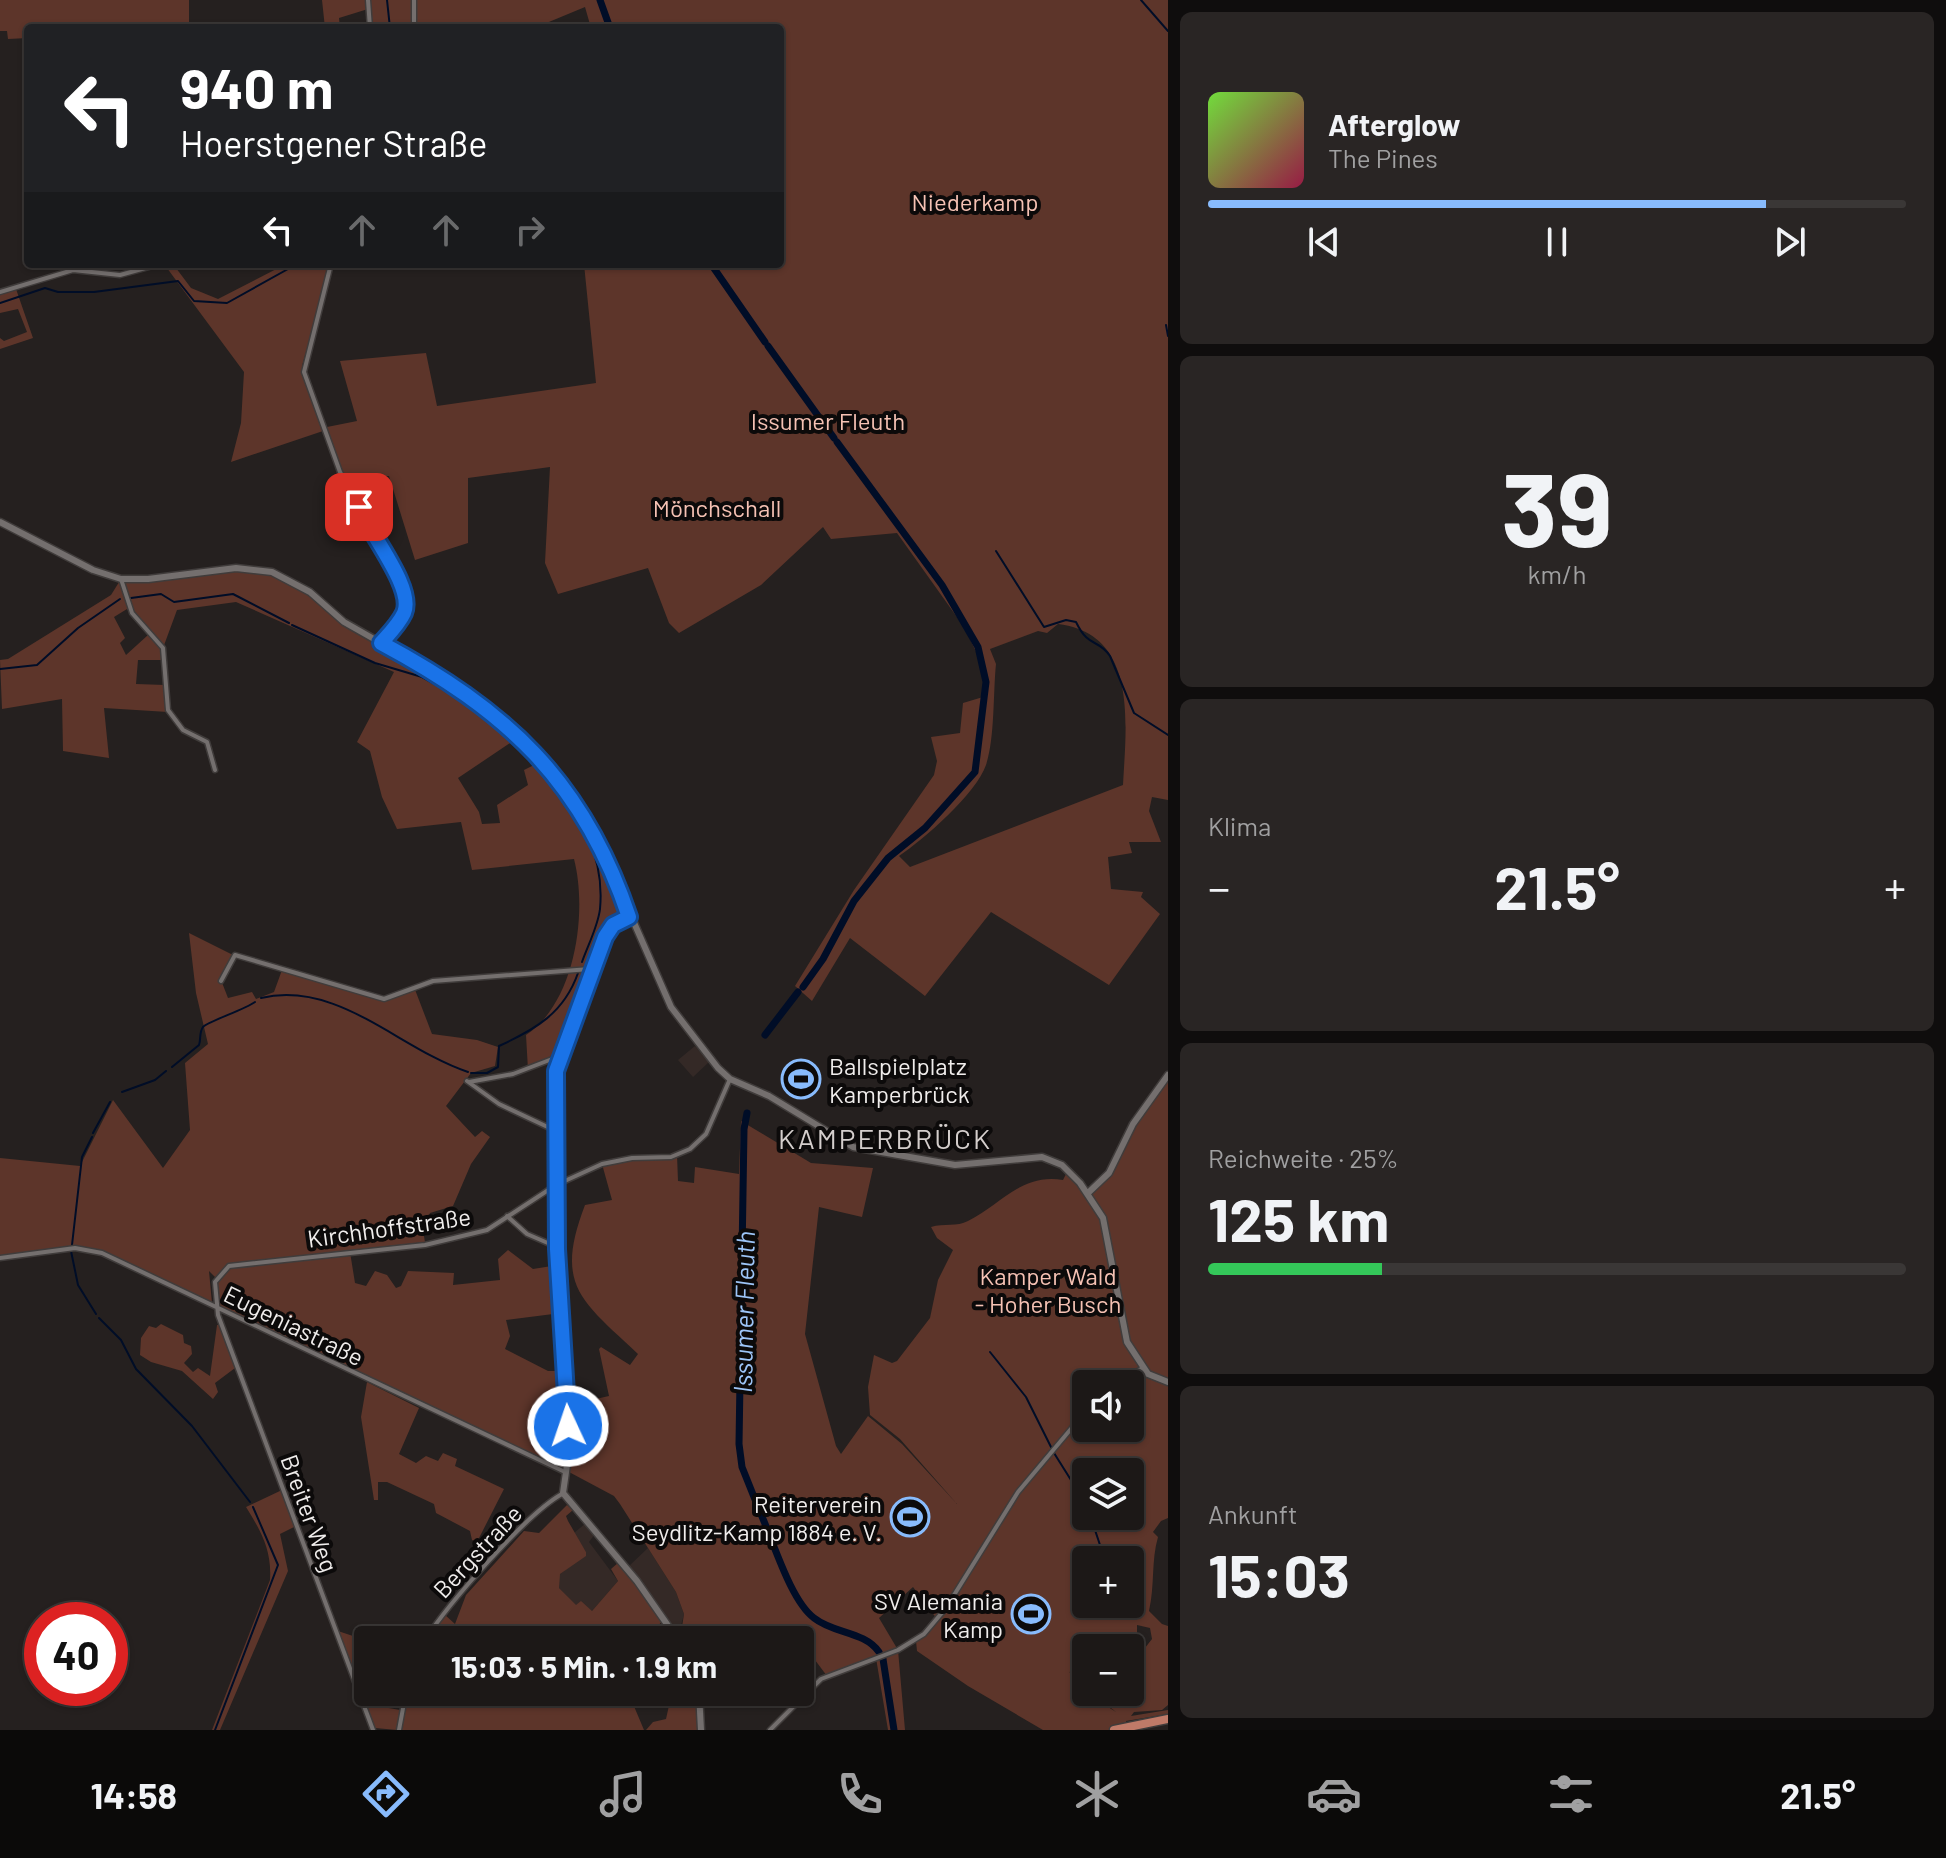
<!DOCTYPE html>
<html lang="de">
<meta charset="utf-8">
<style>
:root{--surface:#1c1817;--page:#292524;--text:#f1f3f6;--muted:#a0a0a1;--line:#3a3736;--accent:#88bbfc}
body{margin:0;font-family:Barlow,sans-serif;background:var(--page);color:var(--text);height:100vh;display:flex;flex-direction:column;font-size:30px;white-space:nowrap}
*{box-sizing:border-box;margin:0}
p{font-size:26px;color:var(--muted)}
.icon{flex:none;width:44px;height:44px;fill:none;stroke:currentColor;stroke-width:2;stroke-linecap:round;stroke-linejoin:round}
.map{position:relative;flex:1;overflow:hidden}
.panel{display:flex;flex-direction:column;gap:12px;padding:12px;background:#0f0d0d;width:778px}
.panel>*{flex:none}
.banner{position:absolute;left:24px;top:24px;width:760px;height:244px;border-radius:8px;box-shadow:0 2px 6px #0004,0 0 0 2px var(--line);background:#202124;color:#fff;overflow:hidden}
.buttons{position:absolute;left:1072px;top:1370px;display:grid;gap:16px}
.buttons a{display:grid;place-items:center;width:72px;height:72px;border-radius:8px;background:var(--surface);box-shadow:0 2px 6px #0004,0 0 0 2px var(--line);font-size:40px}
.speed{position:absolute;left:24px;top:1602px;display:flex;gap:16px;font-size:40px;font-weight:700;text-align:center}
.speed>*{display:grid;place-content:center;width:104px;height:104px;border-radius:50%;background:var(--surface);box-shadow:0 2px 6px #0004,0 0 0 2px var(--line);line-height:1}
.speed .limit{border:12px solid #d22;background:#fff;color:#111}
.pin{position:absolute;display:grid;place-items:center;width:68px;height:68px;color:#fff;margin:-34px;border-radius:16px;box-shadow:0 4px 12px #0006}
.me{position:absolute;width:88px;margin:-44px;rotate:357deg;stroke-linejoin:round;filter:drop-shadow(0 0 6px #0008)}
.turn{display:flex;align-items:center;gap:28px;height:168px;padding:0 24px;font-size:36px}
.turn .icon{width:104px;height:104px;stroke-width:2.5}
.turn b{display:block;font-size:56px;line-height:68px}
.lanes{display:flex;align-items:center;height:76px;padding:0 24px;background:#0003;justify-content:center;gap:40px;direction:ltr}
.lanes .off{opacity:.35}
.big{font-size:60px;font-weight:700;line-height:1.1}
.panel .tile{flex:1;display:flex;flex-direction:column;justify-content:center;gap:12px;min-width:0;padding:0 28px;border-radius:12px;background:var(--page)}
.panel .dial{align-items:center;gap:0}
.dial b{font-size:104px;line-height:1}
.song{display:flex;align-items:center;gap:24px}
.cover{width:96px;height:96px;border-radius:12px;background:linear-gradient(135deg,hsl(100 70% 55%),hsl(340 70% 35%))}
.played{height:8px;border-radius:4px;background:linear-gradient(90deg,var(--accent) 80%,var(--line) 80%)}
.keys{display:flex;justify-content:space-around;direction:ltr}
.heat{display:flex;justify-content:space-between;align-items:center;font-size:44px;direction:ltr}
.charge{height:12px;border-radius:6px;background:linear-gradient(90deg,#34c759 25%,var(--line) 0)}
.trip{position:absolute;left:354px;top:1626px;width:460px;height:80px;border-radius:8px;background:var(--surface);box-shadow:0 2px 6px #0004,0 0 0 2px var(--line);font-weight:700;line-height:80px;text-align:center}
.tabs{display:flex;height:128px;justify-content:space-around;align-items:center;background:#0b0a09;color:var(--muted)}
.tabs .icon{width:56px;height:56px}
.tabs .current{color:var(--accent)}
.tabs b{font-size:36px;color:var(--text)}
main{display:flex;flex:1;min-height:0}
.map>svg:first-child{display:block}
.built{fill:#342926}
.green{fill:#5d352a;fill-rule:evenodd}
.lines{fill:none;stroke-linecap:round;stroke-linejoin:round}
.stream{stroke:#000d27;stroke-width:2}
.river{stroke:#000d27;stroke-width:7}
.street-casing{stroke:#403c3b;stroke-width:7}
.secondary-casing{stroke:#403c3b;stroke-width:9}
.primary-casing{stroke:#403c3b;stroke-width:11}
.street{stroke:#746f6e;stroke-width:4}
.secondary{stroke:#746f6e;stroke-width:6}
.primary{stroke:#bf7a68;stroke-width:8}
.route-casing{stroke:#114b97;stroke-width:20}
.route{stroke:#1a73e8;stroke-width:14}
.labels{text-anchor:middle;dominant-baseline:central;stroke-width:8;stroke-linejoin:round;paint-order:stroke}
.park-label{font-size:24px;fill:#f6c2b4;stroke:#0c0a0a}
.poi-label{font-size:24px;fill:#f0edec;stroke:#0c0a0a;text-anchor:end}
.street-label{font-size:24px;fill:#f0edec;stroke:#0c0a0a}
.water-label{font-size:26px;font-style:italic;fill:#9dc5f8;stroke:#0c0a0a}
.quarter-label{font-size:28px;letter-spacing:2px;fill:#d4cecc;stroke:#0c0a0a}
</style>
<main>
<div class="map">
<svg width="1168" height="1730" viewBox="0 0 1168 1730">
<rect width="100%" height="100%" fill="#25201f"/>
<path class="built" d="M 695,1046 L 709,1062 L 693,1077 L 678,1060 Z
M 586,1523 L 595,1534 L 589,1542 L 618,1581 L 592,1611 L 576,1606 L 559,1588 L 559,1575 L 586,1552 L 574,1533 Z
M 648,1548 L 676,1592 L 684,1614 L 678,1637 L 628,1567 Z"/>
<path class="green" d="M 0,0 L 189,0 L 189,28 L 28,28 L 28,38 L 8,39 L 7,31 L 0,31 Z
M 322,0 L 1168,0 L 1168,800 L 1152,797 L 1149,811 L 1161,842 L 1129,842 L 1132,853 L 1108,857 L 1111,889 L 1143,892 L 1141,897 L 1160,914 L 1109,985 L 991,912 L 925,996 L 850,938 L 812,1001 L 795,986 L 854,890 L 934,775 L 937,761 L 931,737 L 960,733 L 963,703 L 983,697 L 983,666 L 964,627 L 897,533 L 831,539 L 823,527 L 761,585 L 679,633 L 669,623 L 648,568 L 558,594 L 545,563 L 550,467 L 468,478 L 468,543 L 415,560 L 389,476 L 343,478 L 323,431 L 231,462 L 241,423 L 244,372 L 164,264 L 173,264 L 191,288 L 218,299 L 286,264 L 331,264 L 302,366 L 322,428 L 357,421 L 340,361 L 426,353 L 437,406 L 596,383 L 584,264 L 780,264 L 780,28 L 591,28 L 585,7 L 544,24 L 545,28 L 370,28 L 368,9 L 339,18 L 340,28 L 325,28 ZM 1058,624 C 1139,634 1126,725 1123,785 L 910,867 L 899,856 C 924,839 976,794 986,765 C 995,738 993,693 996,664 L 990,649 L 1038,631 L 1047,633 Z
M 16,289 L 33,338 L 0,349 L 0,338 L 4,341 L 27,332 L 18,309 L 0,313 L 0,294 Z
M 245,567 L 288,579 L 346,622 L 465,694 L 519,737 L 458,778 L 479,812 L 482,824 L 500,823 L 497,805 L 528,785 L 524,770 L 542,761 L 597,836 L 629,917 L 613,925 L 590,969 L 584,998 L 560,1056 L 528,1070 L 526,1035 C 575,1003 588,913 574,859 L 472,870 L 461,822 L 397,829 L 382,797 L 370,751 L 357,742 L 394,672 L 236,602 L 177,610 L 163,648 L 165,660 L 138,660 L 136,684 L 165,685 L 168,712 L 104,708 L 109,758 L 63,751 L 62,699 L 2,709 L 0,660 L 8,659 L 111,595 L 121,579 ZM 127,609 L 148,635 L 126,655 L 120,643 L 125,638 L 114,617 Z
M 189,933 L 233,955 L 221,980 L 228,998 L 252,992 L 256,999 L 274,992 L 282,970 L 384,999 L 414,987 L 432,1034 L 477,1040 L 498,1047 L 495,1066 L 471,1073 L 446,1106 L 475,1137 L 482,1131 L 490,1137 L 471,1164 L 453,1206 L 430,1213 L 423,1231 L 425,1242 L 231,1263 L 216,1278 L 209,1271 L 212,1303 L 102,1253 L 84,1249 L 0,1258 L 0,1158 L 80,1166 L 113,1100 L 163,1168 L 190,1130 L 185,1063 L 208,1044 L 196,993 Z
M 1168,1075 L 1168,1518 L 1161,1521 L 1153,1532 L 1158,1537 C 1151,1561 1155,1585 1149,1611 L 1162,1624 L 1168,1626 L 1168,1705 L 1162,1710 L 1134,1712 L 1131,1716 L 1168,1710 L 1168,1714 L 1126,1721 L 1127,1730 L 1043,1730 L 968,1686 L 917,1651 L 916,1641 L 937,1619 L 913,1587 L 879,1618 L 898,1650 L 905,1730 L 888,1730 L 876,1658 L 827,1676 L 800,1640 L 795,1639 L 680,1640 L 684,1614 L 676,1592 L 620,1504 L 614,1496 L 569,1472 L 569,1405 L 609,1396 L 599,1349 L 601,1347 L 630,1365 L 638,1354 C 581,1300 554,1286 585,1205 L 612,1200 L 602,1164 L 677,1155 L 678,1181 L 694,1183 L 695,1167 L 739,1174 L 741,1121 L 811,1163 L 873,1168 L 862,1217 L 819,1207 L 805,1334 L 836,1446 L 841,1454 L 868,1416 L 902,1444 L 957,1504 L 900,1439 L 870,1415 L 868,1387 L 874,1355 L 892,1363 L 897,1361 L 930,1318 L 938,1280 L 953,1250 L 937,1238 L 931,1227 C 944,1223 957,1227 968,1221 C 1001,1205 1021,1173 1063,1180 L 1068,1170 L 1088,1193 L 1103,1181 L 1133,1124 ZM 1086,1384 L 1130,1384 L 1130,1428 L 1086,1428 ZM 1086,1472 L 1130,1472 L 1130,1516 L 1086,1516 ZM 1086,1560 L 1130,1560 L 1130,1604 L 1086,1604 ZM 1137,1625 L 1150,1628 L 1152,1639 L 1130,1667 L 1130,1692 L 1105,1692 L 1106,1704 L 1116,1712 L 1105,1705 L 1103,1692 L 1086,1692 L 1086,1680 L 1069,1672 L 1078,1671 L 1086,1678 L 1086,1648 L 1130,1648 L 1130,1665 L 1144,1644 L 1137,1635 Z
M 508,1250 L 533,1269 L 558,1265 L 561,1313 L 506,1320 L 510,1336 L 505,1349 L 548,1371 L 562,1371 L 567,1449 L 563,1470 L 216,1308 L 214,1287 L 229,1266 L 350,1252 L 355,1283 L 366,1286 L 375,1271 L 387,1275 L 396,1288 L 401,1286 L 408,1271 L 454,1273 L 453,1285 L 500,1280 L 498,1259 Z
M 161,1324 L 183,1335 L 184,1343 L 191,1346 L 192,1354 L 184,1363 L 193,1372 L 198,1368 L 210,1376 L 217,1325 L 220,1325 L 235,1368 L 215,1383 L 218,1392 L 213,1399 L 182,1371 L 151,1362 L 140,1355 L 141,1338 L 149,1326 L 156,1328 Z
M 367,1382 L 419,1408 L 399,1454 L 416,1463 L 426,1456 L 438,1461 L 443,1453 L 457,1459 L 455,1466 L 504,1489 L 477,1542 L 472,1540 L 470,1531 L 436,1513 L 434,1504 L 387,1482 L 378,1482 L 378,1500 L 374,1500 L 361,1417 Z
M 282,1490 L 296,1526 L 280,1534 L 288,1571 L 220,1730 L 212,1730 L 270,1580 C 272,1550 261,1531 246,1507 Z
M 567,1505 L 573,1510 L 566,1516 L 568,1521 L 586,1552 L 586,1556 L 560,1574 L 559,1588 L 576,1605 L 581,1601 L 592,1611 L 618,1581 L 611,1569 L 619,1562 L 662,1622 L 656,1627 L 664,1640 L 426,1640 L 444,1614 L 455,1624 L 466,1595 L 524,1531 L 539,1533 Z
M 338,1631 L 368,1641 L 368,1692 L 381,1692 L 381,1696 L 362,1695 Z
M 407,1692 L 628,1692 L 644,1730 L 400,1730 Z
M 665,1692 L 679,1692 L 681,1698 L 696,1696 L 698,1730 L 646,1730 L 653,1722 L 666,1719 L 670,1701 Z
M 366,1704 L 400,1710 L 397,1730 L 375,1728 Z"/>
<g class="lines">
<path class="stream" d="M 387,0 L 390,28
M 1141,0 L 1168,31
M 0,303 L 45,288 L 58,292 L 94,292 L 178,281 L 194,301 L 227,303 L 297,264
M 1166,325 L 1168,336
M 996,551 L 1044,627 L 1066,620 L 1076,622 C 1089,649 1098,638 1110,656 L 1134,713 L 1168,735
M 131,598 L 161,594 L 174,602 L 233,594 L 289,623
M 292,625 L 375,663 L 422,677 L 462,699 L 515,743
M 0,669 L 37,665 L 78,628 L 120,599
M 546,774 C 580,812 605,856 600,909 C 598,926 588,945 582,962
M 261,998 C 338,980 399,1049 468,1072
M 172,1067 L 199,1045 C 201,1040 199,1032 203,1027 C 209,1021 244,1010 255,1002
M 471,1073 L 487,1073 L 498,1067 L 499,1046 C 536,1029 564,1013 578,973
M 122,1092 L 155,1080 L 166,1071
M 93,1133 L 110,1102
M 72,1245 L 82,1157 L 92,1137
M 71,1251 L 78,1285 L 96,1314
M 99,1318 L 121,1340 L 136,1369 L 192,1426 L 250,1502
M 990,1352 L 1026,1397 L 1051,1447
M 1054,1453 L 1076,1488 L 1086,1515
M 1087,1517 L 1094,1527 L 1105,1560
M 1127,1606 L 1127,1604
M 215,1730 L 278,1565 L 253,1507"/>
<path class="river" d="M 600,0 L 610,28
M 711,264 L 765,342
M 768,346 L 834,438
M 803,987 L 823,959 L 854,901 L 888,858 L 925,828 L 975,772 L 986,682 L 978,647 L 942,585 L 837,442
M 765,1035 L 798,992
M 747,1113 L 744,1129 L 739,1444 L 742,1467 L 758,1507
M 760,1512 C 773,1540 790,1600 814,1618 C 834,1634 864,1631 879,1652
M 883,1659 L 894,1730"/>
<g class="street-casing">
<path id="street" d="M 368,0 L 370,28
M 414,28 L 414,0
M 331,264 L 304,372 L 340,472 L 404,589 L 405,613 L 382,642
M 0,292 L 73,270 L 120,275 L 160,264
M 121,579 L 132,613 L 163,648 L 168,710 L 183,730 L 207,742 L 215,770
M 221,981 L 235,955 L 384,999 L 433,981 L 590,969
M 467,1081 L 499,1104 L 554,1130
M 469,1082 L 513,1074 L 560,1056
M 507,1216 L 527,1234 L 557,1247
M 0,1258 L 75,1248 L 102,1253 L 565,1472
M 1114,1384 L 1143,1368
M 425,1640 C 448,1604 526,1514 562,1494
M 373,1730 L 218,1315 L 215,1282 L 229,1266 L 425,1245 L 487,1230 L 556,1185 L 602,1164 L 632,1158 L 671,1157 L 690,1149 L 706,1134 L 730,1079
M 399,1730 L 406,1692
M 770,1730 L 821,1679 L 898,1650 L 924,1634 L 946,1608 L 1018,1492 L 1086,1411"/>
</g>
<g class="secondary-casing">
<path id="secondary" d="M 0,522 L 93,570 L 121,579 L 148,579 L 236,568 L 272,572 L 310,592 L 344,622 L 425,668 L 494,715 L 557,778 L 596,836 L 671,1007 L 718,1068 L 730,1079 L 769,1096 L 853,1147 L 955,1165 L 1042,1157 L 1062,1165 L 1080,1183 L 1103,1218 L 1127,1342 L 1148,1374 L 1168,1382
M 629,917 L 613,925 L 605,936 L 590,969 L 584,998 L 556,1071 L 557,1249 L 569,1451 L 563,1493 L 637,1581 L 678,1640
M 1088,1193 L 1109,1173 L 1133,1124 L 1168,1075
M 699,1692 L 701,1730"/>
</g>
<g class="primary-casing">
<path id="primary" d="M 1114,1730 L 1168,1719"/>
</g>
<use href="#street" class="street"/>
<use href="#secondary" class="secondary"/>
<use href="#primary" class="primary"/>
</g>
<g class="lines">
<g class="route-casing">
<path id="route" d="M 359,507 C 369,533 415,588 404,613 C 399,624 389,634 381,643 C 506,710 583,780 629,917 L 613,925 L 605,937 L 556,1071 L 557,1249 L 568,1426"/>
</g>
<use href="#route" class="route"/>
</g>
<defs>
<g id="stadium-ring" transform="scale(2)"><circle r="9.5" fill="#0c0a0a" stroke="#88bbfc" stroke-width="1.5"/><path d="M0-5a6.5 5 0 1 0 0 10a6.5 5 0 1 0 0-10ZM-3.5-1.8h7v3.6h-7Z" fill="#88bbfc"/></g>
</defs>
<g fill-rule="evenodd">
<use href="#stadium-ring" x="801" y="1079"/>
<use href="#stadium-ring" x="910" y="1517"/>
<use href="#stadium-ring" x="1031" y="1614"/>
</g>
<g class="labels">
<g class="park-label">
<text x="975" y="201">Niederkamp</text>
<text x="828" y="420">Issumer Fleuth</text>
<text x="717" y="507">Mönchschall</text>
<text x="1048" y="1275">Kamper Wald<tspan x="1048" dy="28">- Hoher Busch</tspan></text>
</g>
<g class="poi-label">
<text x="829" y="1065" text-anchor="start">Ballspielplatz<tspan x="829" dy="28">Kamperbrück</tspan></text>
<text x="882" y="1503">Reiterverein<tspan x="882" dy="28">Seydlitz-Kamp 1884 e. V.</tspan></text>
<text x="1003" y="1600">SV Alemania<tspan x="1003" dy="28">Kamp</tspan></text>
</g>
<g class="street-label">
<text transform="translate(389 1227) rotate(-8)">Kirchhoffstraße</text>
<text transform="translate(294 1325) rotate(26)">Eugeniastraße</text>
<text transform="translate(310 1513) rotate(70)">Breiter Weg</text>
<text transform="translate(477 1551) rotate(-47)">Bergstraße</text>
</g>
<g class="water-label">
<text transform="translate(743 1312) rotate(-89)">Issumer Fleuth</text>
</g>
<g class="quarter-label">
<text x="885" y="1138">KAMPERBRÜCK</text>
</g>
</g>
</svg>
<div class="buttons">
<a><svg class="icon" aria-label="sound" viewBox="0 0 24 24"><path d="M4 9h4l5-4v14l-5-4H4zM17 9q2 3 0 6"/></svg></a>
<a><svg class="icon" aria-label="layers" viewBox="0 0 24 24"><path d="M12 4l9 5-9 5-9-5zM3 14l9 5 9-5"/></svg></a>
<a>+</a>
<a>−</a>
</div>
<div class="speed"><div class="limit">40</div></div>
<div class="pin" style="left:359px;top:507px;background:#d93025"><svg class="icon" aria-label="arrive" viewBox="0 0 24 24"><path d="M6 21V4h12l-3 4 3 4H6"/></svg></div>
<svg class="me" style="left:568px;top:1426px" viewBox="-20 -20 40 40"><circle r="17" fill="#1a73e8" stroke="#fff" stroke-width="3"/><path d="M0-11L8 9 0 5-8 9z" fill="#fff"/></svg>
<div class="trip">15:03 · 5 Min. · 1.9 km</div>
<div class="banner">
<div class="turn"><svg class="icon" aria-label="left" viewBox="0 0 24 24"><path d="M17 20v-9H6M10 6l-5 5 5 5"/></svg><div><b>940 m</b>Hoerstgener Straße</div></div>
<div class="lanes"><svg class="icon" aria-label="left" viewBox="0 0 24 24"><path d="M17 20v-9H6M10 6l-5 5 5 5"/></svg><svg class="icon off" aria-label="ahead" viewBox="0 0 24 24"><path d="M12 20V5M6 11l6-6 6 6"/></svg><svg class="icon off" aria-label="ahead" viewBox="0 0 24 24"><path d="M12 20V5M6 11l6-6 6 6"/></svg><svg class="icon off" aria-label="right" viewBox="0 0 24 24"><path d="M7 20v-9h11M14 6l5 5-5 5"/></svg></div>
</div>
</div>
<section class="panel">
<div class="tile">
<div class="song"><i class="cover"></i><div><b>Afterglow</b><p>The Pines</p></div></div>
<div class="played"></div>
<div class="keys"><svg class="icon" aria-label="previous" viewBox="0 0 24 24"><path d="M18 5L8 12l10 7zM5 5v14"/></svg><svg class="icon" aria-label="pause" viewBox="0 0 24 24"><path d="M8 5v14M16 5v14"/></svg><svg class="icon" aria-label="next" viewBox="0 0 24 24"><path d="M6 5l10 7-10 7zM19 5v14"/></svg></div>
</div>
<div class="tile dial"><b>39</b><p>km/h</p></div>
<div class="tile"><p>Klima</p>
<div class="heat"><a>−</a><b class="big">21.5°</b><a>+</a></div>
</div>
<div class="tile"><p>Reichweite · 25%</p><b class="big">125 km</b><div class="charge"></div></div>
<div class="tile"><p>Ankunft</p><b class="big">15:03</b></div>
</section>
</main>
<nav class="tabs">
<b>14:58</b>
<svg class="icon current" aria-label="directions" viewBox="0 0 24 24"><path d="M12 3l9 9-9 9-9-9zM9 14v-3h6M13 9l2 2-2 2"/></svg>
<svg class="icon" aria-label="music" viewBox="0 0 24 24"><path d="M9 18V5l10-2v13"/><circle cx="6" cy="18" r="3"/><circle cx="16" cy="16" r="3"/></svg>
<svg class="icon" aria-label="phone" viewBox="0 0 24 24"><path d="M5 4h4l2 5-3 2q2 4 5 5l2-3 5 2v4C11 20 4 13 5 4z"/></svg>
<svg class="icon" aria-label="climate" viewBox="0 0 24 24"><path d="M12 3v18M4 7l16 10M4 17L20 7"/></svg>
<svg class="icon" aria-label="car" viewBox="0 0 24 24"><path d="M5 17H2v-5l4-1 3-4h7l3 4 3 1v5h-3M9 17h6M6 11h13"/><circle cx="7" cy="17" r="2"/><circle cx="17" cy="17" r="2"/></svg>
<svg class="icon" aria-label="filters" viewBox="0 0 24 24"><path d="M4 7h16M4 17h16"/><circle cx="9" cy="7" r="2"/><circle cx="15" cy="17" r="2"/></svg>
<b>21.5°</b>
</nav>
